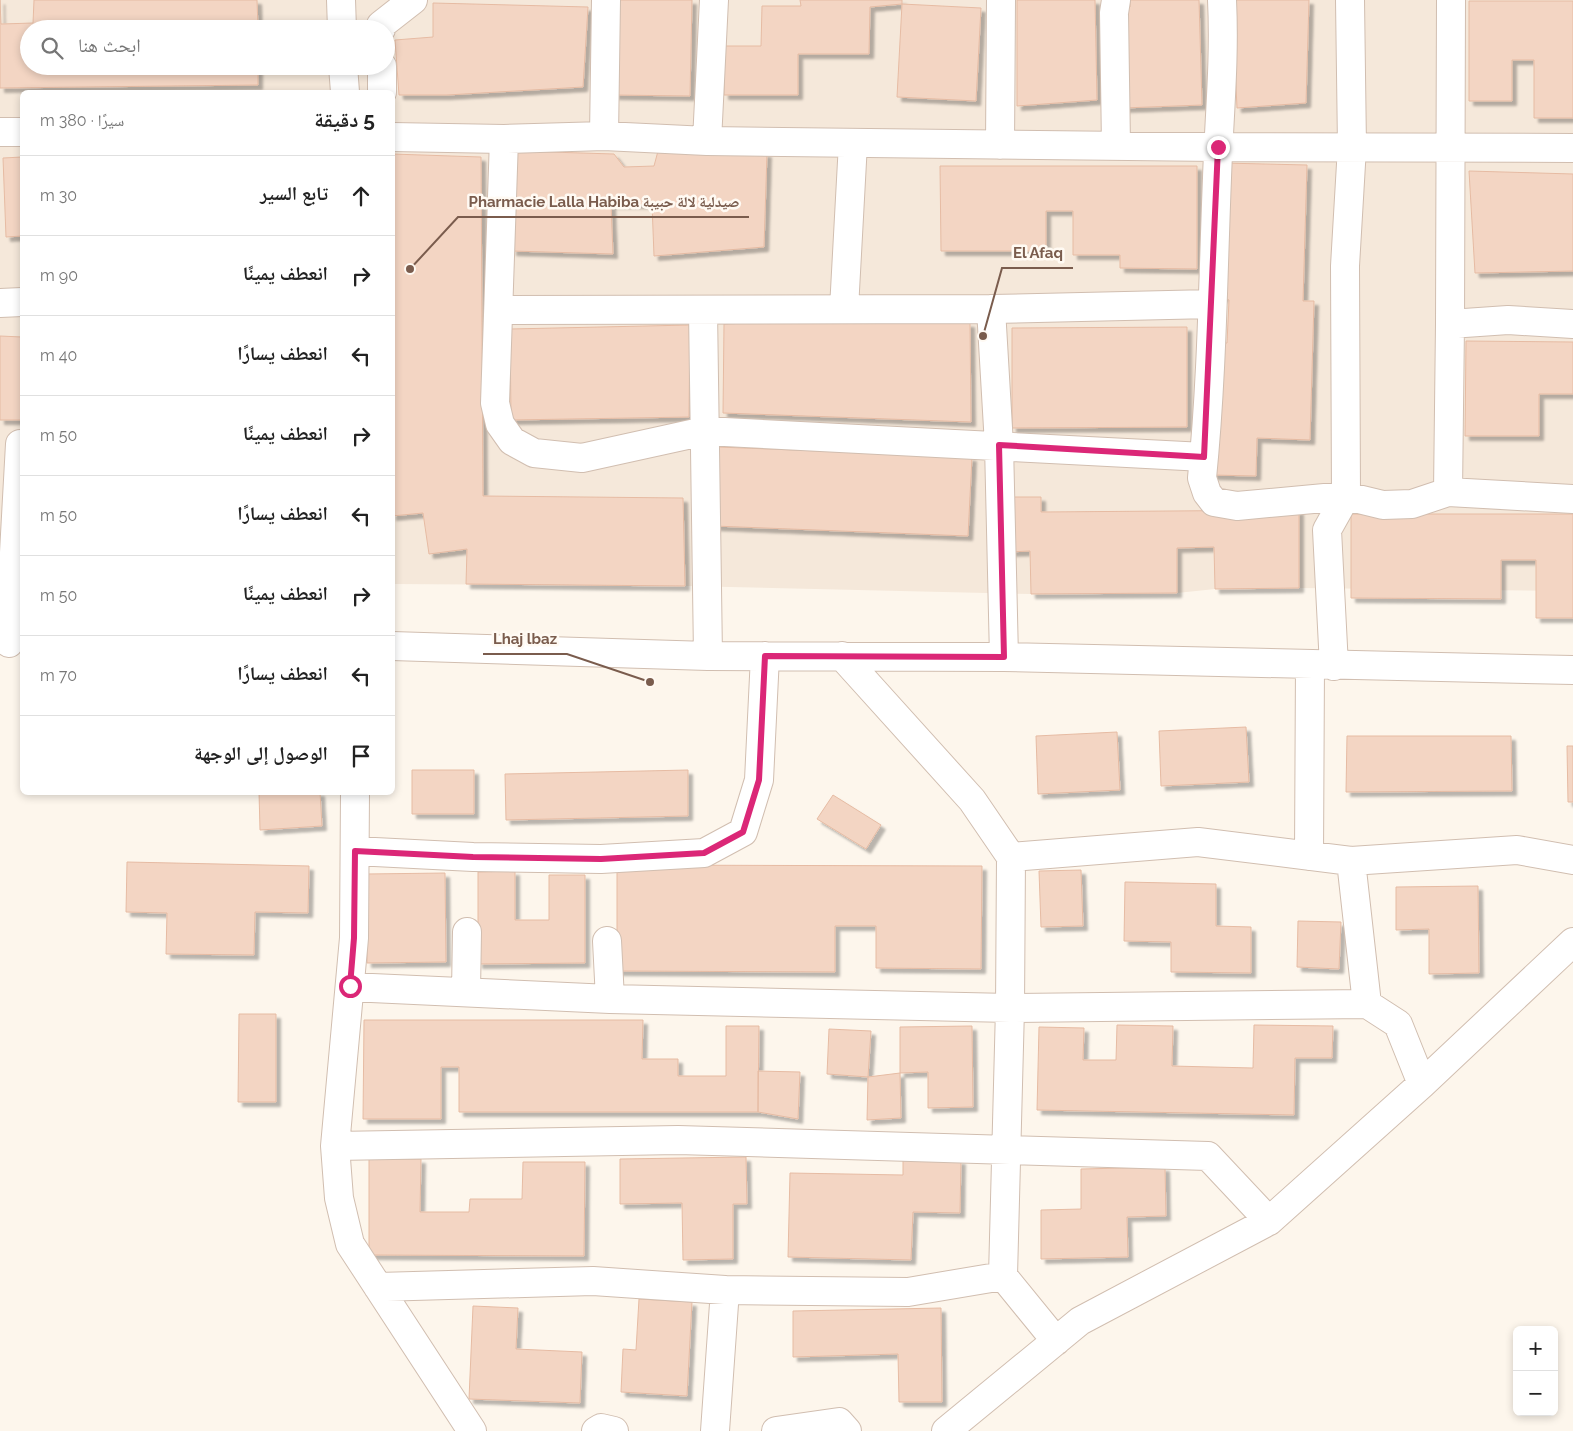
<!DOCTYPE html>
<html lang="ar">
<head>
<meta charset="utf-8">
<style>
	:root { --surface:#fff; --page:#f6f6f6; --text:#222; --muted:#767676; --line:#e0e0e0 }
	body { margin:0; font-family:Raleway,"Noto Naskh Arabic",sans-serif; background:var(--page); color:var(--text); direction:rtl }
	.controls { position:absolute; right:15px; bottom:15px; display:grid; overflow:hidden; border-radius:8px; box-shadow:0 2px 8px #0003 }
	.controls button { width:45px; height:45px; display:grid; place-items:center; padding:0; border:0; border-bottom:1px solid var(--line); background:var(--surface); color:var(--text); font:25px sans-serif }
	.stop { position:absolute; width:15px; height:15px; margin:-11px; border:4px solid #db2777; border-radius:50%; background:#fff }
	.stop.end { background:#db2777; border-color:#fff; box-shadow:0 1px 5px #0008 }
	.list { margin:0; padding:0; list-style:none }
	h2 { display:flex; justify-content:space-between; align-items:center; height:65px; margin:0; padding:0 20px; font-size:21px }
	h2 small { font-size:16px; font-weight:400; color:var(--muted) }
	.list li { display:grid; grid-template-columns:32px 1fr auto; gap:15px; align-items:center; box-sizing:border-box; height:80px; padding:0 20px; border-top:1px solid var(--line) }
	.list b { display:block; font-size:19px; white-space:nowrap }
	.list em { font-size:16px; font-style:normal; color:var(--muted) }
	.icon { flex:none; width:28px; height:28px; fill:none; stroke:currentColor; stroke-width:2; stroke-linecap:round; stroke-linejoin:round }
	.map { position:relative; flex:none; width:1573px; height:1431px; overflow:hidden; direction:ltr }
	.search { position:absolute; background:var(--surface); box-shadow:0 2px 8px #0003; left:20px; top:20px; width:375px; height:55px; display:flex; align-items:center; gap:12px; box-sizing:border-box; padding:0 18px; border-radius:28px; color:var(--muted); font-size:19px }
	.panel { position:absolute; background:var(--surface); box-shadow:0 2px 8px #0003; left:20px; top:90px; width:375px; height:705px; border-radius:8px; direction:rtl }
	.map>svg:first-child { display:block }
	.residential { fill:#f5e8da; fill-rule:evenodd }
	.building { fill:#f3d5c3; stroke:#e6bba3; filter:url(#shadow) }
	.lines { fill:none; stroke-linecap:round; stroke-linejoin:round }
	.minor-casing { stroke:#d1beb0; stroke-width:30 }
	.minor { stroke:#fff; stroke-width:28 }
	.route { stroke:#db2777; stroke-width:6 }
	.leader { fill:none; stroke:#7a5c4d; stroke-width:2 }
	.callout-dot { fill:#7a5c4d; stroke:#fffaf3; stroke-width:2 }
	.callout-label { font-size:15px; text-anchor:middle; font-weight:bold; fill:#7a5c4d; stroke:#fffaf3; stroke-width:5; stroke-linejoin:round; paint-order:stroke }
</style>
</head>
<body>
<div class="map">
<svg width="1573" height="1431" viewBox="0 0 1573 1431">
	<defs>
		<filter id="shadow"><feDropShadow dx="4.5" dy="4.5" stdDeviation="1" flood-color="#0004"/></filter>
	</defs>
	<rect width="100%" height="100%" fill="#fdf6ec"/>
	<path class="residential" d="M 0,0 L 1573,0 L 1573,591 L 1299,588 L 1215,589 L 1177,593 L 1031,594 L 685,586 L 393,584 L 392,92 L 22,92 L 22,580 L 0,579 ZM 29,29 L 386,29 L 386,66 L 29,66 Z"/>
	<path class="building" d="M 0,0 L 1,24 L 33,23 L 34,0 L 257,0 L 258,29 L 29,29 L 29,66 L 258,66 L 258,85 L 0,88 Z
		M 617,0 L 692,0 L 690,96 L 614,95 Z
		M 800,0 L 902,0 L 902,4 L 870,7 L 869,54 L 798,54 L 798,95 L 724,95 L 724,46 L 761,46 L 762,6 L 801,6 Z
		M 1017,0 L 1095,0 L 1097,100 L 1017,106 Z
		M 1130,0 L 1199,0 L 1202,105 L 1123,108 L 1120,7 L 1130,7 Z
		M 1232,0 L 1309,0 L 1306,103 L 1237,108 Z
		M 1469,1 L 1573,1 L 1573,118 L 1534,118 L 1534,60 L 1512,60 L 1512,101 L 1469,101 Z
		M 433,3 L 588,7 L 583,87 L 447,95 L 399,95 L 395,40 L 433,37 Z
		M 902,4 L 981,8 L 976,101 L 897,97 Z
		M 517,151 L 614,154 L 624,167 L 654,166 L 658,151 L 767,153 L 764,247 L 654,256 L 652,204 L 611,204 L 613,254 L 512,251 Z
		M 392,154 L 481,157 L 483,496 L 683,498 L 685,586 L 466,584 L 467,549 L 429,554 L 423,513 L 392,516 Z
		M 22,157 L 22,236 L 6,237 L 3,158 Z
		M 1223,163 L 1307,165 L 1303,301 L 1314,301 L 1310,440 L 1257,438 L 1256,476 L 1212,475 L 1217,343 L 1227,343 L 1229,300 L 1219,295 Z
		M 940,166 L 1197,166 L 1197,269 L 1120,268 L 1120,255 L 1073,255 L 1073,211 L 1046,211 L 1046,251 L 941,251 Z
		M 1469,171 L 1573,174 L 1573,271 L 1475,273 Z
		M 817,320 L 970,323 L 971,422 L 723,413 L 724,324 Z
		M 690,325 L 689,417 L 511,420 L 510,329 Z
		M 1187,327 L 1187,427 L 1012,428 L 1012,328 Z
		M 0,336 L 22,337 L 22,420 L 0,420 Z
		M 1466,341 L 1573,342 L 1573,394 L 1539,394 L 1539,436 L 1465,436 Z
		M 718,447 L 972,457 L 968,536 L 714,526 Z
		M 1008,497 L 1041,497 L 1041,512 L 1299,510 L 1299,588 L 1215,589 L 1214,547 L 1177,548 L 1177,593 L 1031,594 L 1030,551 L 1008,552 Z
		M 1351,514 L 1573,514 L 1573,618 L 1536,618 L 1536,560 L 1501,560 L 1501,599 L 1351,598 Z
		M 1246,727 L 1249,782 L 1161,786 L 1159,731 Z
		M 1117,732 L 1120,790 L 1038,794 L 1036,736 Z
		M 1347,736 L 1511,736 L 1512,791 L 1346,792 Z
		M 1567,746 L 1573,746 L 1573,802 L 1568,802 Z
		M 412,770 L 474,770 L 474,814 L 412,814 Z
		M 688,770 L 688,816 L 506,820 L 505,774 Z
		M 259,792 L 320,792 L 322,826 L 260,830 Z
		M 833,795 L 881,825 L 866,849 L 817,819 Z
		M 127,862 L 309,866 L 308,913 L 255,912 L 254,955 L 166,954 L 167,913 L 126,912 Z
		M 617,865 L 982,866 L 981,969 L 876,968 L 876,926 L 835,926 L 835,972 L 617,971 Z
		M 1081,870 L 1083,926 L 1041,927 L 1039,871 Z
		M 515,871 L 515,920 L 549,920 L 549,875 L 585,875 L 585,963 L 478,964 L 478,872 Z
		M 445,873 L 446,962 L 367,963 L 366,874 Z
		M 1125,882 L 1216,884 L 1216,926 L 1251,927 L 1251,973 L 1171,972 L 1171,942 L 1124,941 Z
		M 1478,886 L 1479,973 L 1429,974 L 1429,929 L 1396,930 L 1396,887 Z
		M 1298,921 L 1341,922 L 1339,969 L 1297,967 Z
		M 239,1014 L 276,1014 L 276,1102 L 238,1102 Z
		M 364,1020 L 643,1020 L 642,1059 L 678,1059 L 678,1076 L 726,1076 L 726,1026 L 759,1026 L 758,1112 L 459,1112 L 459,1067 L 441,1067 L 441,1119 L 363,1119 Z
		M 1117,1025 L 1173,1026 L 1172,1066 L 1253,1068 L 1254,1025 L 1333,1026 L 1332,1058 L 1295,1058 L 1294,1115 L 1037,1110 L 1039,1027 L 1084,1028 L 1083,1060 L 1116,1060 Z
		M 972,1026 L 973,1107 L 928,1108 L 928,1072 L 900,1073 L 900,1027 Z
		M 829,1029 L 871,1031 L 868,1077 L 827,1074 Z
		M 758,1071 L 800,1072 L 798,1119 L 758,1112 Z
		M 900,1073 L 901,1118 L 867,1120 L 868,1077 Z
		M 746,1157 L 747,1204 L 733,1204 L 733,1259 L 683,1260 L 682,1203 L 620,1204 L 620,1159 Z
		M 369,1159 L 421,1159 L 420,1212 L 469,1212 L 470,1199 L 522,1199 L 523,1162 L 585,1162 L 584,1256 L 369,1255 Z
		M 903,1159 L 961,1160 L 960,1213 L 913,1212 L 911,1260 L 788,1257 L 790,1173 L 903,1175 Z
		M 1165,1167 L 1166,1216 L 1127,1217 L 1128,1257 L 1041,1259 L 1041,1210 L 1081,1209 L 1081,1169 Z
		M 639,1299 L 692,1302 L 687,1396 L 621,1392 L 623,1349 L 636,1350 Z
		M 473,1306 L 518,1308 L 516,1349 L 582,1352 L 580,1403 L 469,1399 Z
		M 941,1308 L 942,1402 L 899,1402 L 898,1354 L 793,1357 L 793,1311 Z"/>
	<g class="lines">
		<defs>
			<path id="minor" d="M 341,0 L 342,29
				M 1222,0 C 1225,60 1219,118 1217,178 C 1213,278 1212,379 1202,478 L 1207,493 L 1214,502 L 1237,506 L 1346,496 L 1383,505 L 1412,504 L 1448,492 L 1450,324 L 1508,320 L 1573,324
				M 381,29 L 381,25 L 413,0
				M 343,66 L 345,92
				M 382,66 L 382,92
				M 0,132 L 22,132
				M 604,136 L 606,0
				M 392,137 L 504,139 L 604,136 L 707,141 L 1218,147 L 1573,148
				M 504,139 L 495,403 L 500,424 L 512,441 L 534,453 L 582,458 L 705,431 L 1204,457
				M 707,141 L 714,0
				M 1000,145 L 1001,0
				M 1116,145 L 1114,13 L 1116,0
				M 0,303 L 22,302
				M 844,309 L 853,143
				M 991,309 L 999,445 L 1004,657
				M 500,310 L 991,309 L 1212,304
				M 703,310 L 708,656
				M 1450,324 L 1451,0
				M 1448,492 L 1573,499
				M 9,643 L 20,444
				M 392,646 L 708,656 L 1004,657 L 1573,670
				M 842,656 L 972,800 L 1011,857 L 1010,1008 L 1003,1276 L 1056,1341
				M 1334,666 L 1327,530 L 1346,496 L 1345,266 L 1352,147 L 1350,0
				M 355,792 L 354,938 L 335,1146 L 339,1198 L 350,1244 L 472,1431
				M 355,851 L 473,857 L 601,859 L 704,853 L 743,832 L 759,780 L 765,656
				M 1309,856 L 1310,665
				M 1011,857 L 1198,842 L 1351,861 L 1367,1004
				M 1351,861 L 1517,850 L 1573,860
				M 607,941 L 610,999
				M 350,987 L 610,999 L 1010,1008 L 1367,1004 L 1398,1024 L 1422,1084
				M 466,991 L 467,932
				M 335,1146 L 678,1140 L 1208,1156 L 1269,1221
				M 378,1287 L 593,1281 L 725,1290 L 908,1292 L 1003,1276
				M 596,1431 L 601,1428 L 614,1431
				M 715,1431 L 725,1290
				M 776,1431 L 839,1422 L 847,1431
				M 946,1431 L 1080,1321 L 1269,1221 L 1422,1084 L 1573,942"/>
		</defs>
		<use href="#minor" class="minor-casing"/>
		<use href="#minor" class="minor"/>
	</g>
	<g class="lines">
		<path class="route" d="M 350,986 L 354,938 L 355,851 L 473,857 L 601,859 L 704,853 L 743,832 L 759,780 L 765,656 L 1004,657 L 999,445 L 1204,457 L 1218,147"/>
	</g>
	<path class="leader" d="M410 269L458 217H749M983 336L1002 268H1073M650 682L567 654H483"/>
	<g class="callout-dot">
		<circle cx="410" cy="269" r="5"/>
		<circle cx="983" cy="336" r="5"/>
		<circle cx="650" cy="682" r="5"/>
	</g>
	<g class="callout-label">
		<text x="604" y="207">Pharmacie Lalla Habiba صيدلية لالة حبيبة</text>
		<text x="1038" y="258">El Afaq</text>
		<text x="525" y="644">Lhaj lbaz</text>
	</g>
</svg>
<div class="controls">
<button>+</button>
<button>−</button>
</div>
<div class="stop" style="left:350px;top:986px"></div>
<div class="stop end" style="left:1218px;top:147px"></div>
<div class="search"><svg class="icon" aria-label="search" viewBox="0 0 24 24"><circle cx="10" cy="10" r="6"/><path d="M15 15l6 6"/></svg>ابحث هنا</div>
<section class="panel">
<h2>5 دقيقة<small>سيرًا · 380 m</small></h2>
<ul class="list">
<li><svg class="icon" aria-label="ahead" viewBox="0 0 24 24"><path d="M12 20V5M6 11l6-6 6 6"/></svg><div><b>تابع السير</b></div><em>30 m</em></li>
<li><svg class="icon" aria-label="right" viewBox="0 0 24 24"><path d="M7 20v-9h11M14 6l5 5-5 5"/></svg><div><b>انعطف يمينًا</b></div><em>90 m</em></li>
<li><svg class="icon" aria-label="left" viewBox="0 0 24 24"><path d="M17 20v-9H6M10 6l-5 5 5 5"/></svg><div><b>انعطف يسارًا</b></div><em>40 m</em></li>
<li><svg class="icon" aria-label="right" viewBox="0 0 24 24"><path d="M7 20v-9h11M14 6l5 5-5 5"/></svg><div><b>انعطف يمينًا</b></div><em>50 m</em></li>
<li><svg class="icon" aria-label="left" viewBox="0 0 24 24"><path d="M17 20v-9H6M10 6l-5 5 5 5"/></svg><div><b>انعطف يسارًا</b></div><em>50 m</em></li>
<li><svg class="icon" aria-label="right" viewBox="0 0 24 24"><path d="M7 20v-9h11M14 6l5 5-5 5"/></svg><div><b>انعطف يمينًا</b></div><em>50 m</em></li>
<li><svg class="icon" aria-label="left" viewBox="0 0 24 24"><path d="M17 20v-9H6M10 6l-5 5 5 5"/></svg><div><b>انعطف يسارًا</b></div><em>70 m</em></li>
<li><svg class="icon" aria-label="arrive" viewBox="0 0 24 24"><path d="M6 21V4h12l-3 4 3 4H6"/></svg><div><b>الوصول إلى الوجهة</b></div></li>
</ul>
</section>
</div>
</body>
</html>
